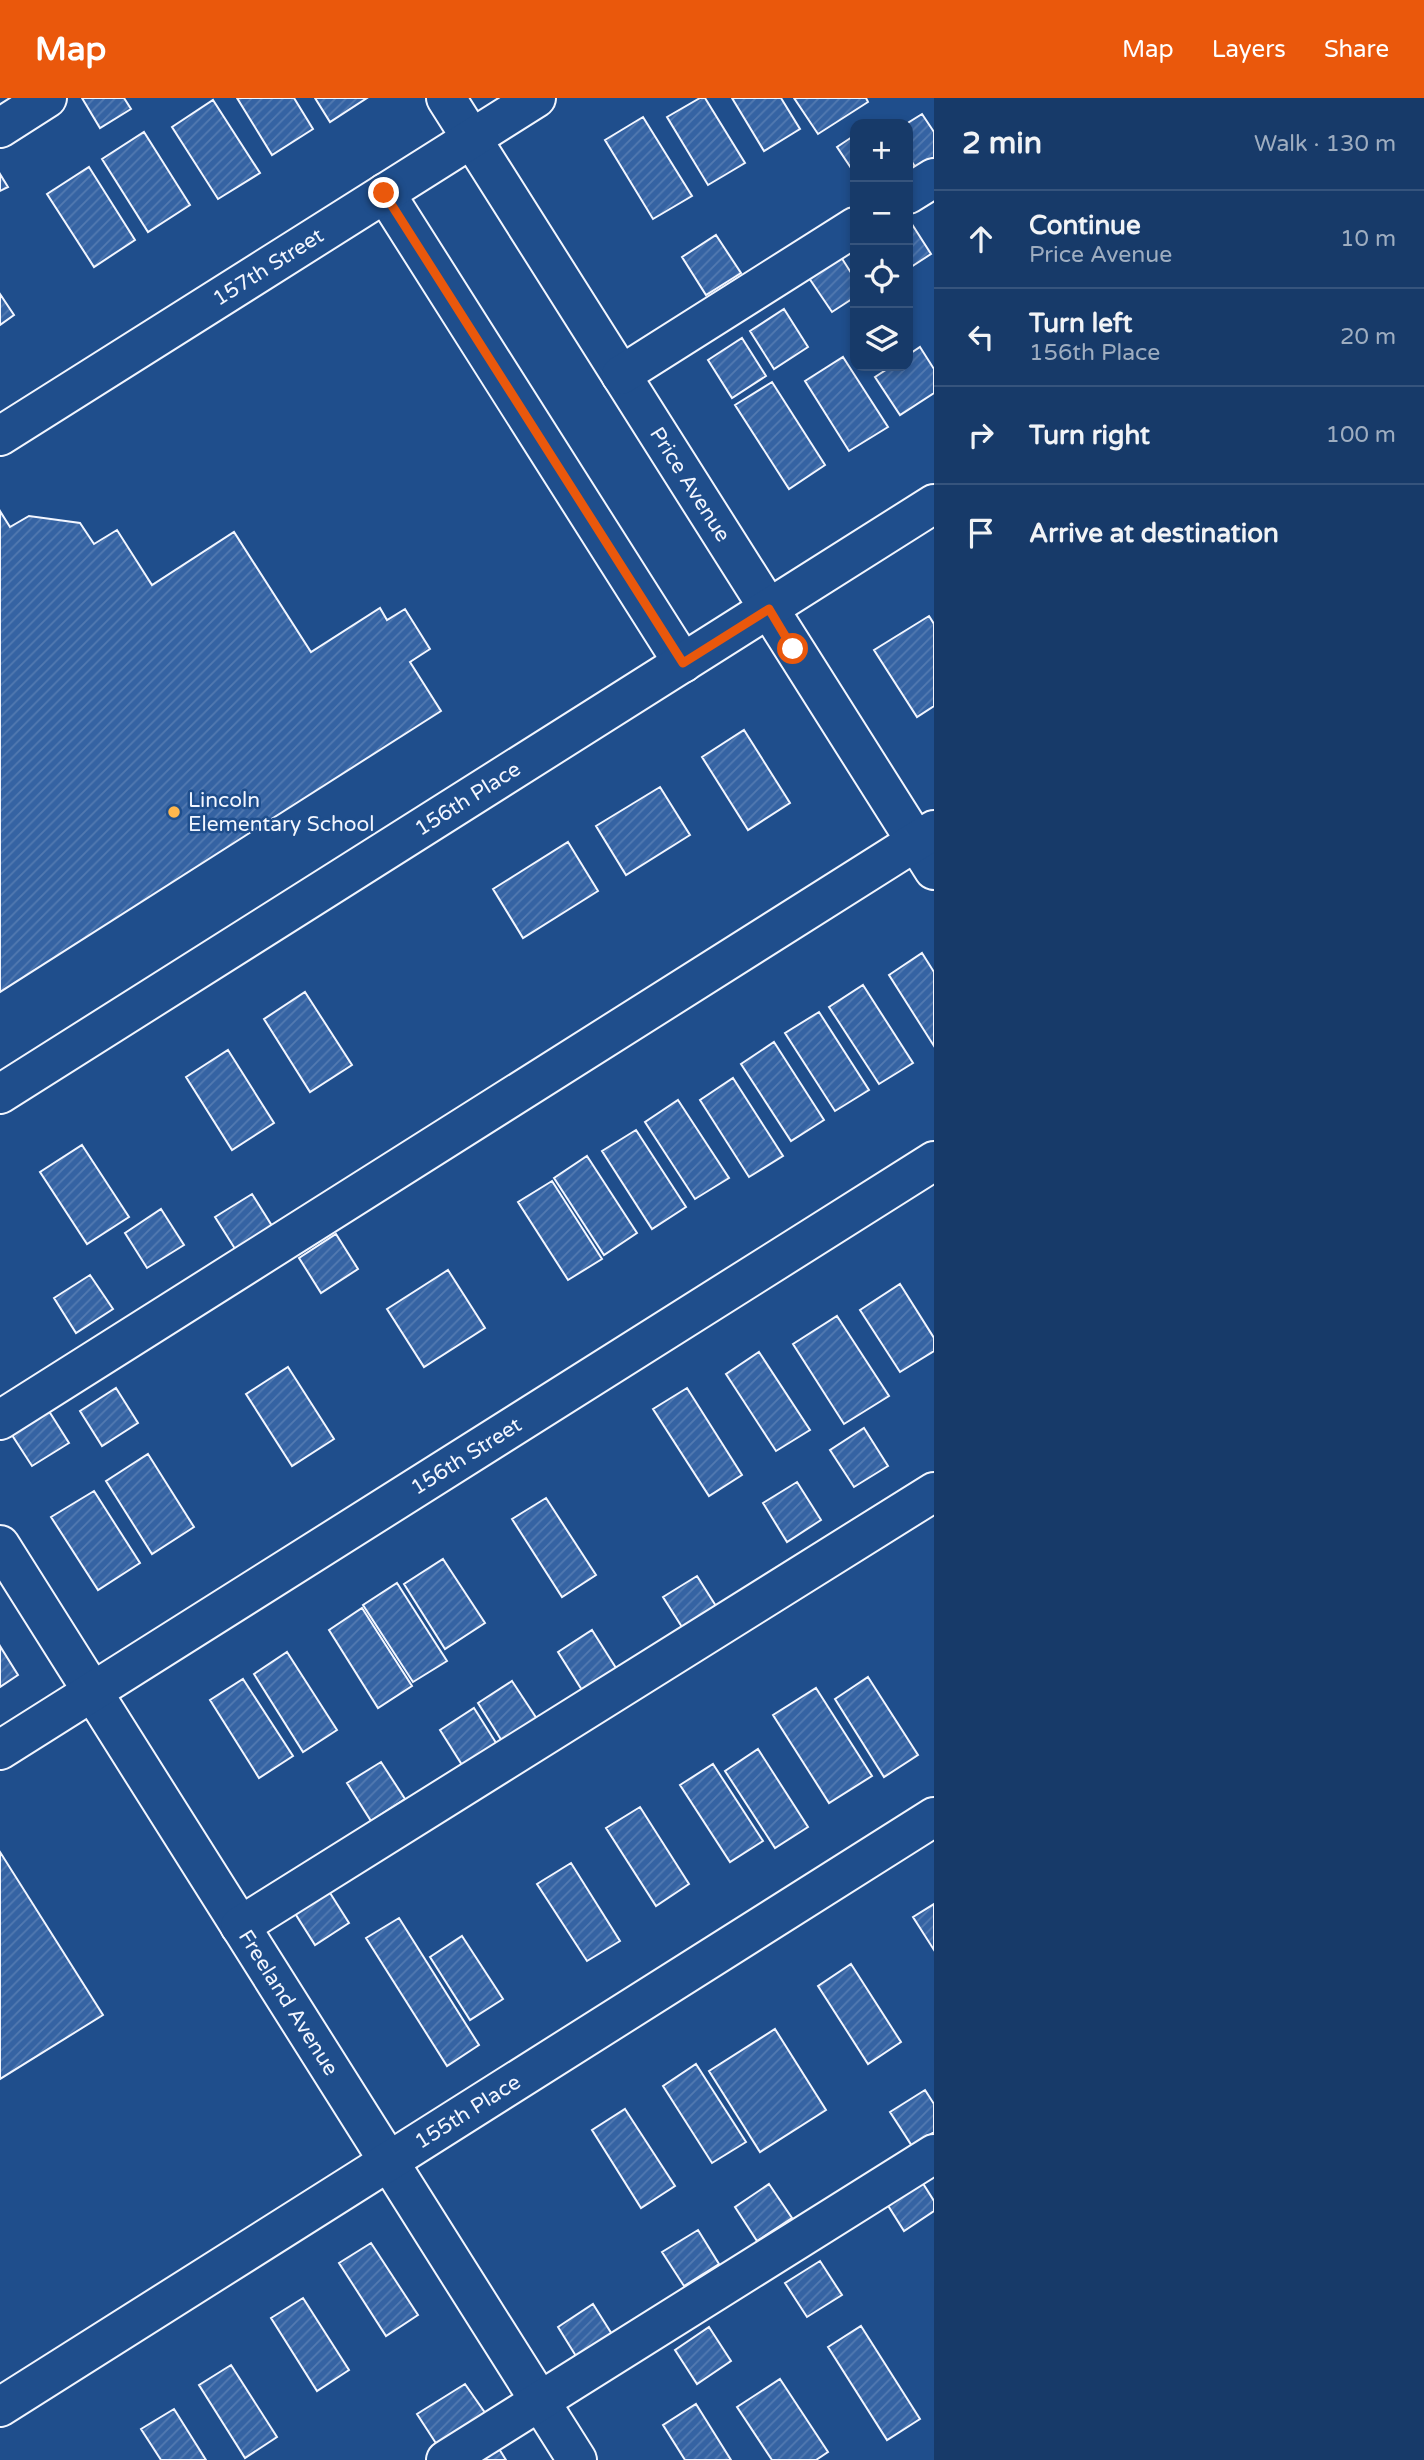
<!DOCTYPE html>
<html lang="en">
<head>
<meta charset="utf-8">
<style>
	:root { --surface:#173a69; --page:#244571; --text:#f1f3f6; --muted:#9eadc0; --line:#36547d; --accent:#ea580c }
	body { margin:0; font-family:"Varela Round",sans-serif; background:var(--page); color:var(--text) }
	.controls { position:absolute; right:21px; top:21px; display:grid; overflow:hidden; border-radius:14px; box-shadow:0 4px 10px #0003 }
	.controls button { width:63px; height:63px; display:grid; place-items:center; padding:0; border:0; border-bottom:2px solid var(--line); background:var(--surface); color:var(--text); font:35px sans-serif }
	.stop { position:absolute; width:21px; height:21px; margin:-16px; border:5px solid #ea580c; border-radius:50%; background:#fff }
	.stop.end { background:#ea580c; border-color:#fff; box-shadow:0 2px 7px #0008 }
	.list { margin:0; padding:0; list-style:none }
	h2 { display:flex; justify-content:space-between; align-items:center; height:91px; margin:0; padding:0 28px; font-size:30px }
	h2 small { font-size:23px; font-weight:400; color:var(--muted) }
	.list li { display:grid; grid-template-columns:46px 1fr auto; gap:21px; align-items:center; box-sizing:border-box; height:98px; padding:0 28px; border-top:2px solid var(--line) }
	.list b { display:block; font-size:26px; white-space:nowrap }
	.list p { margin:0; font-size:23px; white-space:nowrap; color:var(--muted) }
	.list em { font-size:23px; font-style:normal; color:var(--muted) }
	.icon { flex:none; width:38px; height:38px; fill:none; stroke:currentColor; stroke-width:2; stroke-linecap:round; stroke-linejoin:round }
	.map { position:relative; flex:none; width:934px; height:2362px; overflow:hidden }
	header { display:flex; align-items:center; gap:42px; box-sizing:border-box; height:98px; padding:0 35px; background:var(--accent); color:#fff }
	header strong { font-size:33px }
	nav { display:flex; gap:38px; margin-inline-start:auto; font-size:24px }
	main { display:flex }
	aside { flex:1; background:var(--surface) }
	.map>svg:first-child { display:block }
	.building { fill:url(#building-hatch); stroke:#f2f6ff; stroke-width:2 }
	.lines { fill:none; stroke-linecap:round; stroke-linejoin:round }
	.minor-casing { stroke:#f2f6ff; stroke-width:42 }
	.minor { stroke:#1f4e8c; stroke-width:38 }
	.route { stroke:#ea580c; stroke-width:9 }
	.poi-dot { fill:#ffb74d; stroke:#1f4e8c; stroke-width:2.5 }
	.labels { text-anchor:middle; stroke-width:5; stroke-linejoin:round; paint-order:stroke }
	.street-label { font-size:21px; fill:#f2f6ff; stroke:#1f4e8c }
	.poi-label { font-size:21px; fill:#f2f6ff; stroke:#1f4e8c; text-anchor:start }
</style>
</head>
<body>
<header>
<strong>Map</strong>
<nav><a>Map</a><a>Layers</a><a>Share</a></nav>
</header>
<main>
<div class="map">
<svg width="934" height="2362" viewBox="0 0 934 2362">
	<defs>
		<pattern id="building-hatch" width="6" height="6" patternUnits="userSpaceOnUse" patternTransform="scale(1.75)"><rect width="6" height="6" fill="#3563a3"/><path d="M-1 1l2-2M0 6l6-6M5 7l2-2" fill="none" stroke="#537ab1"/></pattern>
	</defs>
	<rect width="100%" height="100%" fill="#1f4e8c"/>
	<path class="building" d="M 82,0 L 124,0 L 131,11 L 100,30 Z
		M 237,0 L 294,0 L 313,31 L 272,57 Z
		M 315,0 L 367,0 L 330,24 Z
		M 700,0 L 705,0 L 745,65 L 708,87 L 667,19 Z
		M 732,0 L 781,0 L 800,31 L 764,53 Z
		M 794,0 L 866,0 L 868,4 L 818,36 Z
		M 213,2 L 260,75 L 218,101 L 172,29 Z
		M 922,16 L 934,34 L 934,59 L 916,70 L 908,58 L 906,26 Z
		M 643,19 L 692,98 L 653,121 L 605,42 Z
		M 144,34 L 190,107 L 148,134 L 102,61 Z
		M 855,37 L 855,76 L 837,49 Z
		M 89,69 L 135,142 L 94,169 L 47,96 Z
		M 0,76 L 8,89 L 0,93 Z
		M 908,120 L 931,156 L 908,171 Z
		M 716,137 L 741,175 L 706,197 L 682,159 Z
		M 841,159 L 855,181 L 855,199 L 832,214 L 809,180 Z
		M 0,196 L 14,217 L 0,227 Z
		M 784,211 L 808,249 L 774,271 L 750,233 Z
		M 742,240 L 766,278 L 732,300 L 708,262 Z
		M 920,249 L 934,271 L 934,295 L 900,317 L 875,279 L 892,268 L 908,268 L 908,257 Z
		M 843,259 L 888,329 L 849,353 L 805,283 Z
		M 772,284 L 825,367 L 789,391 L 735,307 Z
		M 0,413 L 10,429 L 29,418 L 80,425 L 94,446 L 117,432 L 152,487 L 234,434 L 311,554 L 380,510 L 387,522 L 405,511 L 430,551 L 410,564 L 441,613 L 0,894 Z
		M 929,518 L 934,526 L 934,608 L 917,619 L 874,552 Z
		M 744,632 L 790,705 L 748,732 L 702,659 Z
		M 660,689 L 690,737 L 626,777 L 596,728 Z
		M 568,744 L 598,793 L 523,840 L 493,791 Z
		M 922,855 L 934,874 L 934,948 L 889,877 Z
		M 863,887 L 913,965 L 879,986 L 829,909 Z
		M 305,894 L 352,967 L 310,994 L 264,921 Z
		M 819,914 L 869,992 L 835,1013 L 785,935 Z
		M 774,944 L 824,1022 L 791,1043 L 741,966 Z
		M 228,952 L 274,1025 L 232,1052 L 186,979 Z
		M 733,980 L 783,1058 L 749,1079 L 700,1002 Z
		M 678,1002 L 729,1080 L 695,1101 L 645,1024 Z
		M 636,1032 L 686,1109 L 652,1131 L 602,1053 Z
		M 82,1047 L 129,1119 L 87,1146 L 40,1074 Z
		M 587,1058 L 637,1135 L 604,1157 L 554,1080 Z
		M 552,1083 L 602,1161 L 568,1182 L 518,1104 Z
		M 252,1096 L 274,1131 L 237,1154 L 215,1119 Z
		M 161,1111 L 184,1147 L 147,1170 L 125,1135 Z
		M 336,1136 L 358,1171 L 321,1195 L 299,1160 Z
		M 448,1172 L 485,1230 L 424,1269 L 387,1211 Z
		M 90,1177 L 113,1211 L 76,1235 L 54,1200 Z
		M 900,1186 L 934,1240 L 934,1253 L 900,1274 L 860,1212 Z
		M 837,1218 L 889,1298 L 844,1326 L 793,1246 Z
		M 759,1254 L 810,1332 L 776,1353 L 726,1276 Z
		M 288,1269 L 334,1341 L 292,1368 L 246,1296 Z
		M 116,1290 L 138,1325 L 102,1348 L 80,1313 Z
		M 687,1290 L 742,1377 L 709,1398 L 653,1311 Z
		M 47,1310 L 69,1345 L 32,1368 L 10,1334 Z
		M 864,1330 L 888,1368 L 854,1389 L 830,1352 Z
		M 148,1356 L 194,1429 L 152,1456 L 106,1383 Z
		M 797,1384 L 821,1422 L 787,1444 L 763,1405 Z
		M 94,1393 L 140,1465 L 98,1492 L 51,1419 Z
		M 546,1400 L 596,1477 L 562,1499 L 512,1421 Z
		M 443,1461 L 485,1525 L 445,1551 L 404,1486 Z
		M 697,1478 L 721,1516 L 687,1537 L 663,1499 Z
		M 397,1485 L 447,1563 L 413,1584 L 363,1507 Z
		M 362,1510 L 412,1588 L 378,1610 L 329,1532 Z
		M 592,1532 L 616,1570 L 582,1592 L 558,1554 Z
		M 0,1548 L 18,1577 L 0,1589 Z
		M 287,1554 L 337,1632 L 303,1654 L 254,1576 Z
		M 868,1579 L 918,1657 L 884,1679 L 835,1601 Z
		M 243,1581 L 293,1658 L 259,1680 L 210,1602 Z
		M 512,1583 L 537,1621 L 502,1643 L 478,1605 Z
		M 816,1590 L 872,1678 L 829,1705 L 773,1617 Z
		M 474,1610 L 498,1648 L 464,1670 L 440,1632 Z
		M 758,1651 L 808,1729 L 775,1750 L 725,1673 Z
		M 381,1664 L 405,1701 L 371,1723 L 347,1685 Z
		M 713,1666 L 763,1743 L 730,1764 L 680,1687 Z
		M 640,1709 L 689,1786 L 656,1808 L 606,1730 Z
		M 0,1754 L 103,1917 L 0,1981 Z
		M 571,1765 L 620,1843 L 587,1863 L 537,1786 Z
		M 325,1787 L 349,1825 L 315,1847 L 291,1809 Z
		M 934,1806 L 934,1852 L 913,1819 Z
		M 399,1820 L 479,1947 L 447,1968 L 366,1840 Z
		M 462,1838 L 503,1901 L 470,1922 L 430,1859 Z
		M 851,1866 L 901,1944 L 868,1966 L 818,1888 Z
		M 775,1931 L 826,2012 L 760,2054 L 709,1973 Z
		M 696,1966 L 746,2044 L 712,2065 L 663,1988 Z
		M 925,1992 L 934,2006 L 934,2034 L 912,2048 L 890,2014 Z
		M 625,2011 L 675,2088 L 641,2110 L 592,2032 Z
		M 917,2076 L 934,2103 L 934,2113 L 904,2133 L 882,2098 Z
		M 769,2086 L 792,2120 L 757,2143 L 735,2109 Z
		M 698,2132 L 719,2166 L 684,2188 L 662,2154 Z
		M 371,2145 L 418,2217 L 386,2238 L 339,2165 Z
		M 820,2163 L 842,2197 L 807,2219 L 785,2185 Z
		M 303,2200 L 349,2272 L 317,2293 L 271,2220 Z
		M 593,2206 L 615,2241 L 579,2263 L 558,2229 Z
		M 861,2228 L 920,2321 L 887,2342 L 828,2249 Z
		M 709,2229 L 731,2263 L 697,2286 L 675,2252 Z
		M 231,2267 L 277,2339 L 245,2360 L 199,2287 Z
		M 780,2281 L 828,2354 L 816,2362 L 772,2362 L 737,2309 Z
		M 465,2286 L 488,2319 L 439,2350 L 417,2316 Z
		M 696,2306 L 731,2362 L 685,2362 L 663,2327 Z
		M 174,2311 L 206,2362 L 161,2362 L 141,2331 Z
		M 496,2346 L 506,2362 L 470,2362 Z"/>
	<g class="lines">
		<defs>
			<g id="minor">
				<path id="s1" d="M 446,0 L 934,772"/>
				<path d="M 0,30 L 47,0"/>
				<path d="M 385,95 L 683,565"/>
				<path d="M 908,96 L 934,80"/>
				<path d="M 621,277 L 855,129"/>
				<path id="s2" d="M 0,338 L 536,0"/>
				<path id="s3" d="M 0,996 L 934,406"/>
				<path d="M 0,1322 L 934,732"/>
				<path id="s4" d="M 0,1447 L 577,2362"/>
				<path id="s5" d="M 0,1652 L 934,1063"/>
				<path d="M 240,1828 L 934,1394"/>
				<path id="s6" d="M 0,2309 L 934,1719"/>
				<path d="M 446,2362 L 934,2056"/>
			</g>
		</defs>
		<use href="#minor" class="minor-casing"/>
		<use href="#minor" class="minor"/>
	</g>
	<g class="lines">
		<path class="route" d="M 384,95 L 683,565 L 769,511 L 793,551"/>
	</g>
	<circle class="poi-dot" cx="174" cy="714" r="7"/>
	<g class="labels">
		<g class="street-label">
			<text dy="7" stroke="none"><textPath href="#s2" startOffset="317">157th Street</textPath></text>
			<text dy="7" stroke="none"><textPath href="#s1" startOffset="457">Price Avenue</textPath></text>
			<text dy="7" stroke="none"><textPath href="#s3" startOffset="553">156th Place</textPath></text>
			<text dy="7" stroke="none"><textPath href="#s5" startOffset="551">156th Street</textPath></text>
			<text dy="7" stroke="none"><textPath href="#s4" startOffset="541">Freeland Avenue</textPath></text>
			<text dy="7" stroke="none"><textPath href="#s6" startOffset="553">155th Place</textPath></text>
		</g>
		<g class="poi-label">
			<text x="188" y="709">Lincoln<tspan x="188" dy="24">Elementary School</tspan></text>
		</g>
	</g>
</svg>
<div class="controls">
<button>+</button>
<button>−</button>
<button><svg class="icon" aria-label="locate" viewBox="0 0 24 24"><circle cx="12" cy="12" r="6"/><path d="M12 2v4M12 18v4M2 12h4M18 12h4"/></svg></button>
<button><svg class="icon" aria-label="layers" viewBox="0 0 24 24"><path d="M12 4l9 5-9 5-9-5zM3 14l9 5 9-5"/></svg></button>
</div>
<div class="stop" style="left:793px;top:551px"></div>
<div class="stop end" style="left:384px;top:95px"></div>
</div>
<aside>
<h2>2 min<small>Walk · 130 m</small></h2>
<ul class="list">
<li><svg class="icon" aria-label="ahead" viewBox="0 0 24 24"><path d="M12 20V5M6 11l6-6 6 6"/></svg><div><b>Continue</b><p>Price Avenue</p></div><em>10 m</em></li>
<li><svg class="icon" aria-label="left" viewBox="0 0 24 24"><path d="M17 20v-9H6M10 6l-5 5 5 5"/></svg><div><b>Turn left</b><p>156th Place</p></div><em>20 m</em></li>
<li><svg class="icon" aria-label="right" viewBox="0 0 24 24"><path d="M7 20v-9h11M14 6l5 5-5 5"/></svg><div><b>Turn right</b></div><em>100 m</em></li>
<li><svg class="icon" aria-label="arrive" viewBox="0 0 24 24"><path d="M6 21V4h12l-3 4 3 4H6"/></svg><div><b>Arrive at destination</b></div></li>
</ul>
</aside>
</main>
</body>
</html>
